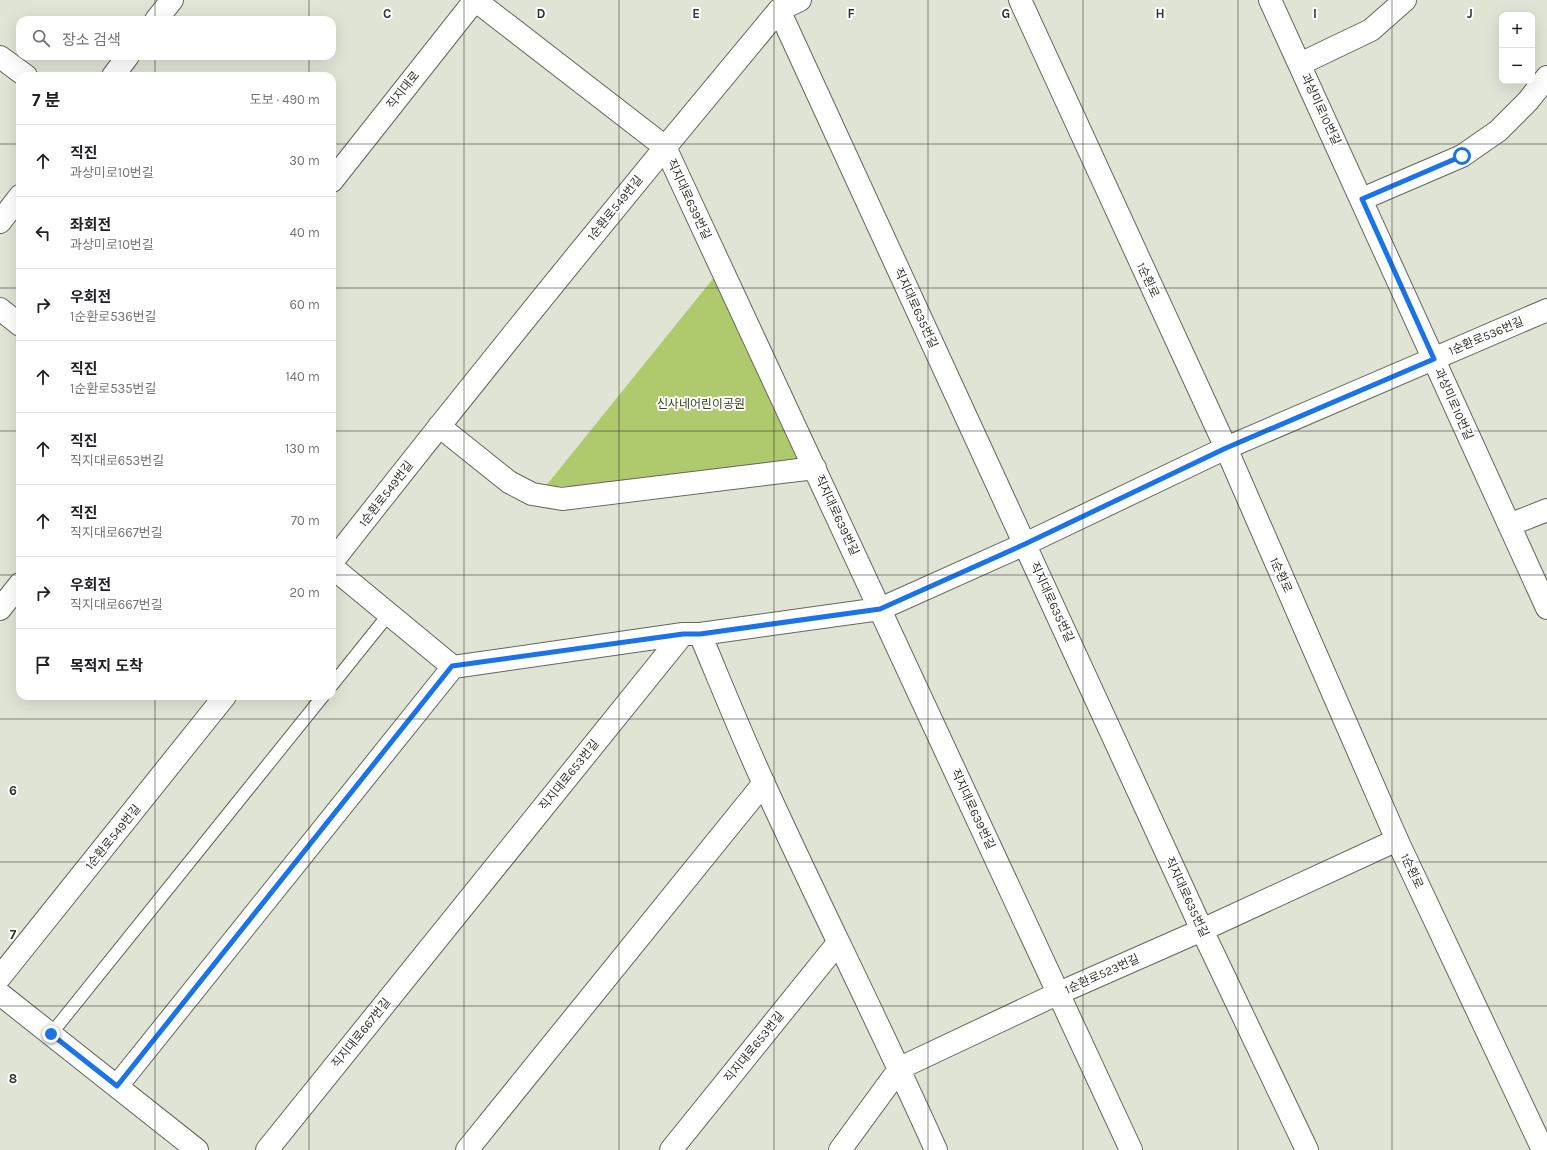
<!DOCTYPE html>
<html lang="ko">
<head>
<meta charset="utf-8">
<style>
	:root { --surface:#fff; --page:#f2f2f2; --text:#202124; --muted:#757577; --line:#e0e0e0 }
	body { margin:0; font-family:Karla,"Noto Sans KR",sans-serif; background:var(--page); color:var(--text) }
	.controls { position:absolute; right:12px; top:12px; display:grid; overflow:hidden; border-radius:8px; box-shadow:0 4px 16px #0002 }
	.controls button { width:36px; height:36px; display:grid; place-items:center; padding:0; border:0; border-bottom:1px solid var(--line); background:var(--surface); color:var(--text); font:20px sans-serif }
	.stop { position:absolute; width:12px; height:12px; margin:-9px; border:3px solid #1a73e8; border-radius:50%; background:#fff }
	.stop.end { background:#1a73e8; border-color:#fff; box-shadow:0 1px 4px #0008 }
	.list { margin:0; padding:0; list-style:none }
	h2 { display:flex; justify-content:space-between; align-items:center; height:52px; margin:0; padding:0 16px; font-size:17px }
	h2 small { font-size:13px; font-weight:400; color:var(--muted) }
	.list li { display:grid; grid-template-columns:26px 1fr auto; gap:12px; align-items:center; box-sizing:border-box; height:72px; padding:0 16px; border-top:1px solid var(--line) }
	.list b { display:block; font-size:15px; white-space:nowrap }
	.list p { margin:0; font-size:13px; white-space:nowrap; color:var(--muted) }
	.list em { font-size:13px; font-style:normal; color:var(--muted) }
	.icon { flex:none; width:22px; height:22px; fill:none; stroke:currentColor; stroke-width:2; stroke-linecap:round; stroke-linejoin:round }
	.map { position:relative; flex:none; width:1547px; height:1150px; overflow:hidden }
	.search { position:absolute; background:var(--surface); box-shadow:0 4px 16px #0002; left:16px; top:16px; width:320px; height:44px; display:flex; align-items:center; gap:10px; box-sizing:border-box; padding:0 14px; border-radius:12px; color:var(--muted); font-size:15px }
	.panel { position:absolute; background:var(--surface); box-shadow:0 4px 16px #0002; left:16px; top:72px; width:320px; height:628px; border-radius:12px }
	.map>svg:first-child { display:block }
	.green { fill:#afc96d }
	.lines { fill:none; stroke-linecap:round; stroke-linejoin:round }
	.lane-casing { stroke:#63675b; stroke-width:14 }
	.street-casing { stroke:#63675b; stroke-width:24 }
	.secondary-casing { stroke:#63675b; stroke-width:24 }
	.lane { stroke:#fff; stroke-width:12 }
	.street { stroke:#fff; stroke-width:22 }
	.secondary { stroke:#fff; stroke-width:22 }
	.route { stroke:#1a73e8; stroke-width:5 }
	.grid { fill:none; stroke:#32342e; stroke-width:1; stroke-opacity:0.55 }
	.labels { text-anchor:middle; stroke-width:4; stroke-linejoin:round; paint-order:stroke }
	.street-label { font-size:12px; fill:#32342e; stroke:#fff }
	.park-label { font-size:12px; fill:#38431a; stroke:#fff }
	.grid-label { font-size:13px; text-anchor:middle; font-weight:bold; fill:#32342e; stroke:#fff; stroke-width:4; stroke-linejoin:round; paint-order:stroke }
</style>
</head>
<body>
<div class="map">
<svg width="1547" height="1150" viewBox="0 0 1547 1150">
	<rect width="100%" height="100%" fill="#dfe4d5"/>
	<path class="green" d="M 716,275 L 801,455 L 795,463 L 599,485 L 545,487 Z"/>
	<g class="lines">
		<defs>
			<path id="lane" d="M 332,685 L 389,614
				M 51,1034 L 323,696"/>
			<path id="street" d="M 475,0 L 665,147 L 1131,1150
				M 1270,0 L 1547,608
				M 779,10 L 1202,930 L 1307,1150
				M 156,20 L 172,0
				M 0,57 L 26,76
				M 1300,64 L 1371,30 L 1405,0
				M 113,76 L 128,56
				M 1362,199 L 1462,156 L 1498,131 L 1528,101 L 1547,77
				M 0,222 L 20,196
				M 0,309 L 20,325
				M 439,426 L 509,482 L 532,494 L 562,499 L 815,468
				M 1509,525 L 1547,510
				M 332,562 C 478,376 627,192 779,10 L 800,0
				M 332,567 L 453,667 L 683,634 L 700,634 L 880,609 L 1025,544 L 1226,448 L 1547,310
				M 700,634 C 721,684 741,734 764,784 C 820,907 881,1027 936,1150
				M 0,977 L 225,696
				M 0,994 L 197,1150
				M 117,1086 L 453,667
				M 267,1150 L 683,634
				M 467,1150 L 764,783
				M 671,1150 L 838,943
				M 840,1150 L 900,1068 L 1059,993 L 1202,930 L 1397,840"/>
			<path id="secondary" d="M 1020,0 L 1226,448 L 1397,840 L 1543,1150
				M 332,181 L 475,0
				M 0,609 L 20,584"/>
		</defs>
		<use href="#lane" class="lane-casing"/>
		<use href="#street" class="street-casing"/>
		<use href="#secondary" class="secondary-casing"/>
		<use href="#lane" class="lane"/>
		<use href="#street" class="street"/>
		<use href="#secondary" class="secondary"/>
	</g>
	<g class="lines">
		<path class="route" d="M 51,1034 L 117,1086 L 452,666 L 683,634 L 700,634 L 880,609 L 1025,544 L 1226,448 L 1434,359 L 1362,199 L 1462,156"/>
	</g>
	<path class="grid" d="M 155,0 L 155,20M 309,0 L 309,20M 464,0 L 464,1150M 619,0 L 619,1150M 774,0 L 774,1150M 928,0 L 928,1150M 1083,0 L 1083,1150M 1238,0 L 1238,1150M 1392,0 L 1392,1150M 155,56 L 155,76M 309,56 L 309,76M 0,144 L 20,144M 332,144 L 1547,144M 0,288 L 20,288M 332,288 L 1547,288M 0,431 L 20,431M 332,431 L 1547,431M 0,575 L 20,575M 332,575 L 1547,575M 155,696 L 155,1150M 309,696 L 309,1150M 0,719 L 1547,719M 0,862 L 1547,862M 0,1006 L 1547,1006"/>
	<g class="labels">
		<g class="street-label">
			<text transform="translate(403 90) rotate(-51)" y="4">직지대로</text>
			<text transform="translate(1321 109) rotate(65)" y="4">과상미로10번길</text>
			<text transform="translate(689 199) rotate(65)" y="4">직지대로639번길</text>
			<text transform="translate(615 208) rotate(-51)" y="4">1순환로549번길</text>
			<text transform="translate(1148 280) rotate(65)" y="4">1순환로</text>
			<text transform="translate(916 308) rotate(65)" y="4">직지대로635번길</text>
			<text transform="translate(1486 336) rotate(-23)" y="4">1순환로536번길</text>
			<text transform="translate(1454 404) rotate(66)" y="4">과상미로10번길</text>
			<text transform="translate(386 494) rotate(-52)" y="4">1순환로549번길</text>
			<text transform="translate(837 515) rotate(65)" y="4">직지대로639번길</text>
			<text transform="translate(1281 575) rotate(66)" y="4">1순환로</text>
			<text transform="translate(1052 602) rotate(65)" y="4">직지대로635번길</text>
			<text transform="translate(569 775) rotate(-51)" y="4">직지대로653번길</text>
			<text transform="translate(973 809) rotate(65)" y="4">직지대로639번길</text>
			<text transform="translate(113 837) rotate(-51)" y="4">1순환로549번길</text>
			<text transform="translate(1412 871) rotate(65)" y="4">1순환로</text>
			<text transform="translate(1187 897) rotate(65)" y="4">직지대로635번길</text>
			<text transform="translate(1102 974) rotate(-24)" y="4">1순환로523번길</text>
			<text transform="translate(361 1033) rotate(-51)" y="4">직지대로667번길</text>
			<text transform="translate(754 1047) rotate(-51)" y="4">직지대로653번길</text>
		</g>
		<g class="park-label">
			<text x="701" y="408">신사네어린이공원</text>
		</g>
	</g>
	<g class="grid-label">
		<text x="387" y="18">C</text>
		<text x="541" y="18">D</text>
		<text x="696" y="18">E</text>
		<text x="851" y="18">F</text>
		<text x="1006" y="18">G</text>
		<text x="1160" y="18">H</text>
		<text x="1315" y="18">I</text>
		<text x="1470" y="18">J</text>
		<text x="13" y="795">6</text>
		<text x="13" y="939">7</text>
		<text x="13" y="1083">8</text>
	</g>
</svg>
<div class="controls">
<button>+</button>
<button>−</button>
</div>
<div class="stop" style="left:1462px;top:156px"></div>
<div class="stop end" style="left:51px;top:1034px"></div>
<div class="search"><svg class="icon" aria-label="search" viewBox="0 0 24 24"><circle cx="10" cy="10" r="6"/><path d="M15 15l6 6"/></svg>장소 검색</div>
<section class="panel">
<h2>7 분<small>도보 · 490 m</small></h2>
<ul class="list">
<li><svg class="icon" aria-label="ahead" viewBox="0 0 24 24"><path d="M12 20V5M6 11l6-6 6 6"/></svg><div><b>직진</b><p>과상미로10번길</p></div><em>30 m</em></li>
<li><svg class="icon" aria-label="left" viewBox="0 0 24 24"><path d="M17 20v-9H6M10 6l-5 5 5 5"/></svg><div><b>좌회전</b><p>과상미로10번길</p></div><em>40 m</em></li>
<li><svg class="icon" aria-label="right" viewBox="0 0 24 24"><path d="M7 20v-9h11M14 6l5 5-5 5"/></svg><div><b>우회전</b><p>1순환로536번길</p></div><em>60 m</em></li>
<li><svg class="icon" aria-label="ahead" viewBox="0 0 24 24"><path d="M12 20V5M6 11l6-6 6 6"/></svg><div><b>직진</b><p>1순환로535번길</p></div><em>140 m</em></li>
<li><svg class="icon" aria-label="ahead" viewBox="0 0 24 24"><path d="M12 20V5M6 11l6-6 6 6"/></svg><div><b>직진</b><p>직지대로653번길</p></div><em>130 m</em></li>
<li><svg class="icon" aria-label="ahead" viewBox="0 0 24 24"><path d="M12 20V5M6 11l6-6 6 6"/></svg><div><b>직진</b><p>직지대로667번길</p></div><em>70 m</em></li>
<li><svg class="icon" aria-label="right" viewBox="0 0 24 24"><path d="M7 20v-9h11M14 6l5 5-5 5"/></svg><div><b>우회전</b><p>직지대로667번길</p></div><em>20 m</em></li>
<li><svg class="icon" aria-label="arrive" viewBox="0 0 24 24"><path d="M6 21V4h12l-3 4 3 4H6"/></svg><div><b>목적지 도착</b></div></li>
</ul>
</section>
</div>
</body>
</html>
